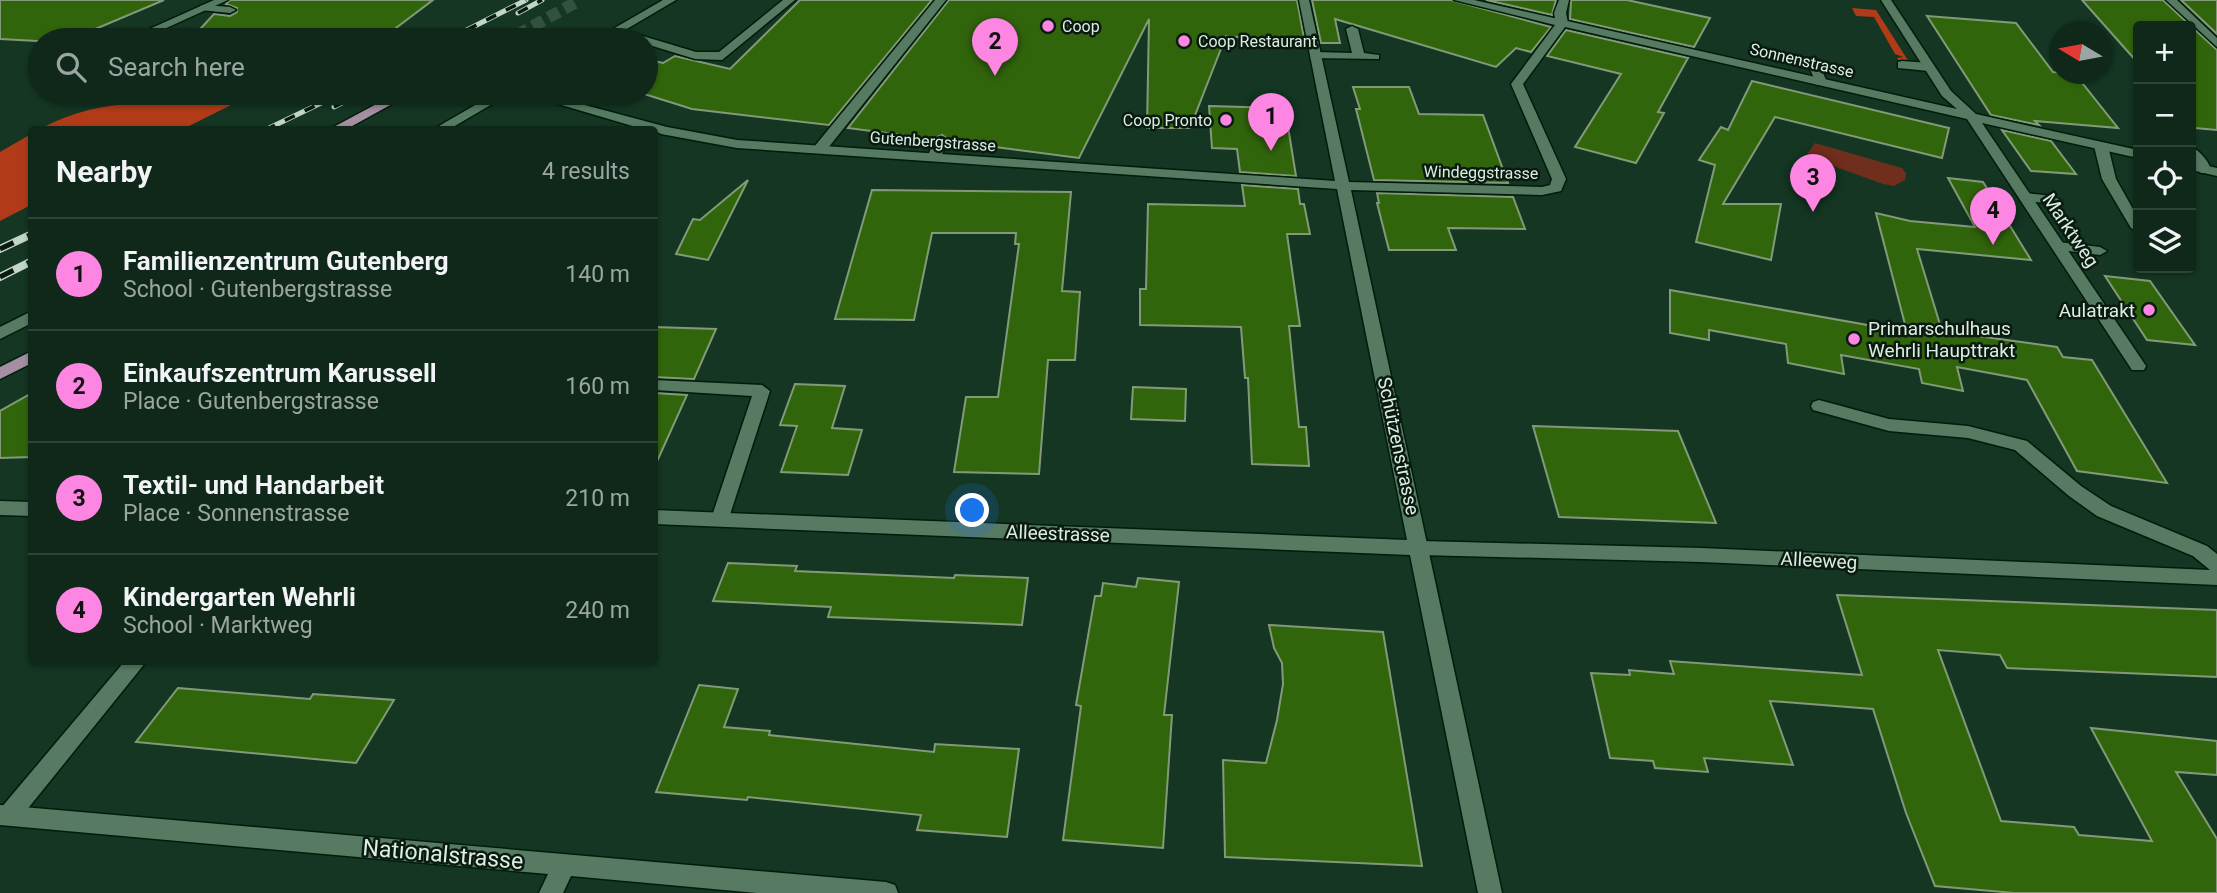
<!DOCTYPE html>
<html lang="en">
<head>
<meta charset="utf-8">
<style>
	:root { --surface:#0f281a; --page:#183023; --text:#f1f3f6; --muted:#9ba6a2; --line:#2f4439; --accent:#fd86e3 }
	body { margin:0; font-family:Roboto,sans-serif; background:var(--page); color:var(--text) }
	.controls { position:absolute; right:21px; top:21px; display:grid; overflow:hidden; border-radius:7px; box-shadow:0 2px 5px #0004 }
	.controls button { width:63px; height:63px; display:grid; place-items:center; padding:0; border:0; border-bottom:2px solid var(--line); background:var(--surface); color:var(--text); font:35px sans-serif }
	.compass { position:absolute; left:2049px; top:21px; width:63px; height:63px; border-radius:50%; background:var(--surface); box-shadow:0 2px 5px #0004; rotate:280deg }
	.you { position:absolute; left:973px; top:511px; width:24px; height:24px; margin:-18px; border:5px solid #fff; border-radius:50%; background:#1a73e8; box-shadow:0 0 0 10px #1a73e833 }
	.badge { display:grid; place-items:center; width:46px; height:46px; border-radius:50%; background:var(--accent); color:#111; font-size:23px; font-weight:700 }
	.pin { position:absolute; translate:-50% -58px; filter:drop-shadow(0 2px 4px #0008) }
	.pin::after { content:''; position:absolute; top:37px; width:24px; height:21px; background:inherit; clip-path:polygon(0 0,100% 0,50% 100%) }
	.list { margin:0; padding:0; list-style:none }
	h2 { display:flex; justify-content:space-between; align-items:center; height:91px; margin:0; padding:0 28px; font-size:30px }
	h2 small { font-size:23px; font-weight:400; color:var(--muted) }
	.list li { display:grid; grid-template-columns:46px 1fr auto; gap:21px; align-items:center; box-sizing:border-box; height:112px; padding:0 28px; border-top:2px solid var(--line) }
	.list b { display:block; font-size:26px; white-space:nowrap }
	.list p { margin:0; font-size:23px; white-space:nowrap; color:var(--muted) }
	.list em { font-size:23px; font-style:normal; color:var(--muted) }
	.icon { flex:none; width:38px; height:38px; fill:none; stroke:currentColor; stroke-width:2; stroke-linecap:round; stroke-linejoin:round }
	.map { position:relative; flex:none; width:2217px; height:893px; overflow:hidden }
	.search { position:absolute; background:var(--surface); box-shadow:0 2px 5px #0004; left:28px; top:28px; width:630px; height:77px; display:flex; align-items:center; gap:18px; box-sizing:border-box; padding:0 24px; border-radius:38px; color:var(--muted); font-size:26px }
	.panel { position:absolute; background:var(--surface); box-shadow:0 2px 5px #0004; left:28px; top:126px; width:630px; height:539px; border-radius:7px }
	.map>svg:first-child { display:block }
	.green { fill:#702e1c }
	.forest { fill:#b13b19 }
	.building { fill:#31650c; stroke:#839a79; stroke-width:2 }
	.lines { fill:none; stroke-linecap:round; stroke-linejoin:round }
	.primary-tunnel { stroke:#32523f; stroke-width:12; stroke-dasharray:12 6; stroke-linecap:butt }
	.lane-casing { stroke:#001d0b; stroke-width:3 }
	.street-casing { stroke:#001d0b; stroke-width:3 }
	.secondary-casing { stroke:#001d0b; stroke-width:3 }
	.primary-casing { stroke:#001d0b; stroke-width:3 }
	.lane { fill:#577a63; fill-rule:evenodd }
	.street { fill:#577a63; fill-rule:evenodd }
	.secondary { fill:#577a63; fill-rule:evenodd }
	.primary { fill:#a58ea1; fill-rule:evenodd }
	.rail-far1-casing { stroke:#c0d6c8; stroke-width:5 }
	.rail-casing { stroke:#c0d6c8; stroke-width:8 }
	.rail-far1 { stroke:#0b1a11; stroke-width:3.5; stroke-dasharray:11; stroke-linecap:butt }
	.rail { stroke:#0b1a11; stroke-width:5; stroke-dasharray:15; stroke-linecap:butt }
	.poi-dot { fill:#fd86e3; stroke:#0b1a11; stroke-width:2.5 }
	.labels { text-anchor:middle; stroke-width:5; stroke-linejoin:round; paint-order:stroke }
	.far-poi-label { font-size:16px; fill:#daeee1; stroke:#0b1a11; text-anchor:start }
	.far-street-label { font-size:16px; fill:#daeee1; stroke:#0b1a11 }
	.street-label { font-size:19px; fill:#daeee1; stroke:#0b1a11 }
	.poi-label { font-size:19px; fill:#daeee1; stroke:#0b1a11; text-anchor:end }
	.near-street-label { font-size:23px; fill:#daeee1; stroke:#0b1a11 }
</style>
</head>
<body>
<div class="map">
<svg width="2217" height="893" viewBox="0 0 2217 893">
	<rect width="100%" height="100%" fill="#143622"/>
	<path class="green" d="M 1815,143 L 1902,168 L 1906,173 L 1905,180 L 1894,186 L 1883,184 L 1806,156 Z"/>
	<path class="forest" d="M 1852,8 L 1876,10 L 1909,62 L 1900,62 L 1897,58 L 1903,57 L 1895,54 L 1874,17 L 1856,16 Z
		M 243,99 L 183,129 L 40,129 C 107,92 171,107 243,99 Z
		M 31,134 L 31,205 L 0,221 L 0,152 Z"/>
	<path class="building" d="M 0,0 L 164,0 L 93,30 L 55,39 L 37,41 L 0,39 Z
		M 230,0 L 433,0 L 380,40 L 190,40 L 214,14 L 230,16 L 237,12 L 237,8 L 226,4 Z
		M 800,0 L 932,0 L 829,125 L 692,109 L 641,93 L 646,93 L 646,59 L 663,63 L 675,56 L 730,69 Z
		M 949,0 L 1297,0 L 1305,43 L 1226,36 L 1190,128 L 1147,128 L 1149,19 L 1079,158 L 950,141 L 942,135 L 933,139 L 848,128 Z
		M 1312,0 L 1451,0 L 1551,27 L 1531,52 L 1516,48 L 1496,67 L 1335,19 L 1340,43 L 1321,43 Z
		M 1486,0 L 1556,0 L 1552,15 Z
		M 1571,0 L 1627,0 L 1710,18 L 1694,47 L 1570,19 Z
		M 2082,0 L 2163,0 L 2191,26 L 2138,26 L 2138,63 Z
		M 2181,0 L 2217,0 L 2217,34 Z
		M 1927,16 L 2016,23 L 2053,72 L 2075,74 L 2118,128 L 2035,121 L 2039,125 L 1991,115 Z
		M 2191,26 L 2217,50 L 2217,130 L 2195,128 L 2191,123 Z
		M 1566,30 L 1688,58 L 1658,112 L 1664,113 L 1636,163 L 1575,147 L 1621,74 L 1547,56 Z
		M 1752,81 L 1949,128 L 1942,158 L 1775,117 L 1723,204 L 1781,204 L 1771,260 L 1696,242 L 1715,165 L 1699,160 L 1721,127 L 1728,130 Z
		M 1353,87 L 1409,87 L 1419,114 L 1483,115 L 1508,183 L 1374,180 L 1356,109 L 1360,109 Z
		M 1209,106 L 1285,108 L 1296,176 L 1240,172 L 1237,149 L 1212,148 Z
		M 2002,130 L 2051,141 L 2076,174 L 2031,171 Z
		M 1948,178 L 1983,182 L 2031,260 L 1917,249 L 1942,331 L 2057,347 L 2063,357 L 2092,360 L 2167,483 L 2077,471 L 2027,380 L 1957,367 L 1963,391 L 1922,383 L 1919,369 L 1841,355 L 1844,374 L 1788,363 L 1786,344 L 1709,330 L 1709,340 L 1670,333 L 1670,290 L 1907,332 L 1876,213 L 1910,221 L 1975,227 Z
		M 748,180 L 708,260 L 676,254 L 693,219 L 700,220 Z
		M 1242,185 L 1298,189 L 1300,204 L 1304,204 L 1310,234 L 1287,234 L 1300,326 L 1289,326 L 1299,427 L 1306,427 L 1309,466 L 1252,464 L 1248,378 L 1245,378 L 1241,327 L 1140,325 L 1140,289 L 1146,289 L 1148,204 L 1245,206 Z
		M 872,190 L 1071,192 L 1062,291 L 1080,292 L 1075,360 L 1048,360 L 1039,474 L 954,472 L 966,397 L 998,397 L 1019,244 L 1015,244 L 1016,233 L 932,233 L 914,320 L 835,319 Z
		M 1377,193 L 1513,197 L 1525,229 L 1448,228 L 1456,250 L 1389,250 L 1377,203 L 1379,203 Z
		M 2105,276 L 2150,281 L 2195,345 L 2147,340 Z
		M 654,327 L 716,329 L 694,379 L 654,377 Z
		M 795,384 L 845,386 L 832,428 L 862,430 L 848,475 L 781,472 L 797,426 L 780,425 Z
		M 1133,387 L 1186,389 L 1185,421 L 1131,419 Z
		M 32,393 L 32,457 L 0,458 L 0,411 Z
		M 654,393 L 687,395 L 654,468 Z
		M 1533,426 L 1678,431 L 1716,523 L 1559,517 Z
		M 728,563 L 797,566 L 795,571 L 954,578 L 955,575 L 1028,578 L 1022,625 L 828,617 L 831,607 L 713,601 Z
		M 1138,578 L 1179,582 L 1164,715 L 1172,715 L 1163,848 L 1063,840 L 1081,706 L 1076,705 L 1095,596 L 1101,596 L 1103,583 L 1136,587 Z
		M 1837,595 L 2217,610 L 2217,677 L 2007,668 L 2000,655 L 1938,650 L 2001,821 L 2074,827 L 2079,835 L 2152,841 L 2091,728 L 2217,741 L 2217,775 L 2176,772 L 2217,839 L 2217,893 L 2014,893 L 1935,886 L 1906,813 L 1873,709 L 1770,701 L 1793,765 L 1704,758 L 1708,772 L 1655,768 L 1653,761 L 1610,758 L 1591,673 L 1630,675 L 1629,670 L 1674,674 L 1670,661 L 1862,675 Z
		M 1269,625 L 1383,632 L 1422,866 L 1225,857 L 1223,760 L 1266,763 L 1277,720 L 1283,684 L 1282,663 L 1274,648 Z
		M 699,685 L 738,689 L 724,727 L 770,731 L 769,735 L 934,752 L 935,744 L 1019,749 L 1007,837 L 917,830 L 921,815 L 748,797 L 747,800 L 656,792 Z
		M 178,688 L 310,699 L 313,694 L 394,700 L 356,763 L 136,742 Z"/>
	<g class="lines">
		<path class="primary-tunnel" d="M 517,35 L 580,0"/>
		<defs>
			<path id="lane" d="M 783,0 L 795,0 L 722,60 L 695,59 L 646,44 L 646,40 L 634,40 L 610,31 L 616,28 L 696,52 L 719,52 Z
				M 935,0 L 946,0 L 824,153 L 814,153 L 814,147 Z
				M 1559,0 L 1569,0 L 1566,13 L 1568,23 L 1562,26 L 1556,23 L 1554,13 Z
				M 204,5 L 230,7 L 236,10 L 230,13 L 200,10 L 200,6 Z
				M 1352,26 L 1358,29 L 1364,53 L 1379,55 L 1379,59 L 1312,58 L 1312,54 L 1316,52 L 1352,53 L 1346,29 Z
				M 1902,61 L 1929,63 L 1935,67 L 1929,71 L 1898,68 L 1898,62 Z
				M 1811,64 L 1819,64 L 1827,82 L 1825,85 L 1817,85 L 1809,67 Z
				M 941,137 L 948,141 L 939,161 L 929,161 L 927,158 L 934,141 Z
				M 2101,142 L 2108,146 L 2116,179 L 2138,218 L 2138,232 L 2131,228 L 2102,179 L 2094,146 Z
				M 2191,147 C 2199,149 2213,166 2211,173 L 2201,173 L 2191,159 Z
				M 2026,193 L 2053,196 L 2060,200 L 2053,204 L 2021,200 L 2019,197 Z
				M 2058,242 L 2100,247 L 2107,251 L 2100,255 L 2053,249 L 2051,246 L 2053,243 Z
				M 32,311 L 32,323 L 0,339 L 0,327 Z
				M 654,380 L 762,385 L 770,391 L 727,524 L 713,524 L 711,519 L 752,396 L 654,390 Z
				M 1819,400 L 1889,419 L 1968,426 L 2027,441 L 2081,486 L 2111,506 L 2207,546 L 2217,554 L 2217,585 L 1702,562 L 1420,555 L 1413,553 L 1411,548 L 1413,543 L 1420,541 L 1702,548 L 2210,570 L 2193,556 L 2097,516 L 2069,496 L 2015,450 L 1968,438 L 1889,431 L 1813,410 L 1811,406 L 1813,402 Z
				M 124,662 L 146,662 L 17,822 L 9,825 L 1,822 L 1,808 Z"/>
			<path id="street" d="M 214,0 L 228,0 L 140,40 L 125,40 Z
				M 663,0 L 676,0 L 608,40 L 594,40 Z
				M 1299,0 L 1309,0 L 1349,182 L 1542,187 L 1550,185 L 1552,179 L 1511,84 L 1555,25 L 1454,0 L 1474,0 L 1957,109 L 1942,96 L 1881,0 L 1891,0 L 1951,91 L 1976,114 L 2138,150 L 2138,158 L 1982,123 L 2146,366 L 2144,370 L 2132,370 L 1967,119 L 1565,27 L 1523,84 L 1566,179 L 1561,191 L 1542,195 L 1351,190 L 1502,893 L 1478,893 L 1410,555 L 654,524 L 654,510 L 1407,540 L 1337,189 L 737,148 L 661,134 L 654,130 L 646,130 L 521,93 L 540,93 L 667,127 L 737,140 L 1335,181 Z
				M 496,93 L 511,93 L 448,130 L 432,130 Z
				M 2191,162 L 2217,168 L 2217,176 L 2191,170 Z
				M 0,501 L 32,502 L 32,516 L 0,515 Z
				M 0,805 L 886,882 L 895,885 L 898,893 L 757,893 L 571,876 L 563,893 L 539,893 L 548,874 L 0,825 Z"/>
			<path id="secondary" d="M 2166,0 L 2177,0 L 2217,38 L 2217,47 Z"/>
			<path id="primary" d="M 517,32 L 523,35 L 521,37 L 501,40 Z
				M 397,93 L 412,93 L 345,130 L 328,130 Z
				M 32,351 L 32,363 L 0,379 L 0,367 Z"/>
		</defs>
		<use href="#lane" class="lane-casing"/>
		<use href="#street" class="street-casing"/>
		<use href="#secondary" class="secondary-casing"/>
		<use href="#primary" class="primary-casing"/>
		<use href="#lane" class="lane"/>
		<use href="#street" class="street"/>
		<use href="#secondary" class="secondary"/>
		<use href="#primary" class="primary"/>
		<defs>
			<path id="rail-far1" d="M 518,13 L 542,0
				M 447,40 L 526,0
				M 334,107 L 362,93
				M 265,130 L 342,93"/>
			<path id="rail" d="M 0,249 L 32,234
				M 0,277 L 32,261"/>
		</defs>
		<use href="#rail-far1" class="rail-far1-casing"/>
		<use href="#rail" class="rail-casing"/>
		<use href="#rail-far1" class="rail-far1"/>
		<use href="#rail" class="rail"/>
	</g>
	<g class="poi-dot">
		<circle cx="1048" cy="26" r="7"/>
		<circle cx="1184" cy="41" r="7"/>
		<circle cx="1226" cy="120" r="7"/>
		<circle cx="2149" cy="310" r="7"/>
		<circle cx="1854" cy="339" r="7"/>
	</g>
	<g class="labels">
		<g class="far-poi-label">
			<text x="1062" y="32">Coop</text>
			<text x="1198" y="47">Coop Restaurant</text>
			<text x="1212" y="126" text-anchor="end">Coop Pronto</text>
		</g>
		<g class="far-street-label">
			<text transform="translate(1802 60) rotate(13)" y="6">Sonnenstrasse</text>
			<text transform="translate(933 141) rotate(4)" y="6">Gutenbergstrasse</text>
			<text transform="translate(1481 172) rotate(1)" y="6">Windeggstrasse</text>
		</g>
		<g class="street-label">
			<text transform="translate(2071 230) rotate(56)" y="7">Marktweg</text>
			<text transform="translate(1399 446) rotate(78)" y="7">Schützenstrasse</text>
			<text transform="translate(1058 533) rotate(2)" y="7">Alleestrasse</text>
			<text transform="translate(1819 560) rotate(3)" y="7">Alleeweg</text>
		</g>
		<g class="poi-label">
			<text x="2135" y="317">Aulatrakt</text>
			<text x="1868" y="335" text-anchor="start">Primarschulhaus<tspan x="1868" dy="22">Wehrli Haupttrakt</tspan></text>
		</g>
		<g class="near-street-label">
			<text transform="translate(443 854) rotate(5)" y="8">Nationalstrasse</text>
		</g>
	</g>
</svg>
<div class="controls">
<button>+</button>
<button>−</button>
<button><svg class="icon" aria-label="locate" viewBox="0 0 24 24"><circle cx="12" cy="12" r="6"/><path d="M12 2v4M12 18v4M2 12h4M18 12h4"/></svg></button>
<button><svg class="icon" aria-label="layers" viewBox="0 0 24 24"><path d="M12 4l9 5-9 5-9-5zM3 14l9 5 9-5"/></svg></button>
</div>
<svg class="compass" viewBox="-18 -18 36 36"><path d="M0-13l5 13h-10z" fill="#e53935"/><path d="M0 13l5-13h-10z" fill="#9ba6a2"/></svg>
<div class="you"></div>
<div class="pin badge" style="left:1271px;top:151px">1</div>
<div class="pin badge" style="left:995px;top:76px">2</div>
<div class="pin badge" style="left:1813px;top:212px">3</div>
<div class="pin badge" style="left:1993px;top:245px">4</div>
<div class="search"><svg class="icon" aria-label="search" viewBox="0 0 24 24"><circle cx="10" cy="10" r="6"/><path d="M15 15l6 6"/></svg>Search here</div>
<section class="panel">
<h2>Nearby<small>4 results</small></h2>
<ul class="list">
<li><span class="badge">1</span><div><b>Familienzentrum Gutenberg</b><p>School · Gutenbergstrasse</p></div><em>140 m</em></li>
<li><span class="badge">2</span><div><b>Einkaufszentrum Karussell</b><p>Place · Gutenbergstrasse</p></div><em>160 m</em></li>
<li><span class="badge">3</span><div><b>Textil- und Handarbeit</b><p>Place · Sonnenstrasse</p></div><em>210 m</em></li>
<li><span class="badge">4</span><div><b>Kindergarten Wehrli</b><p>School · Marktweg</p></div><em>240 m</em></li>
</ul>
</section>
</div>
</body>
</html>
